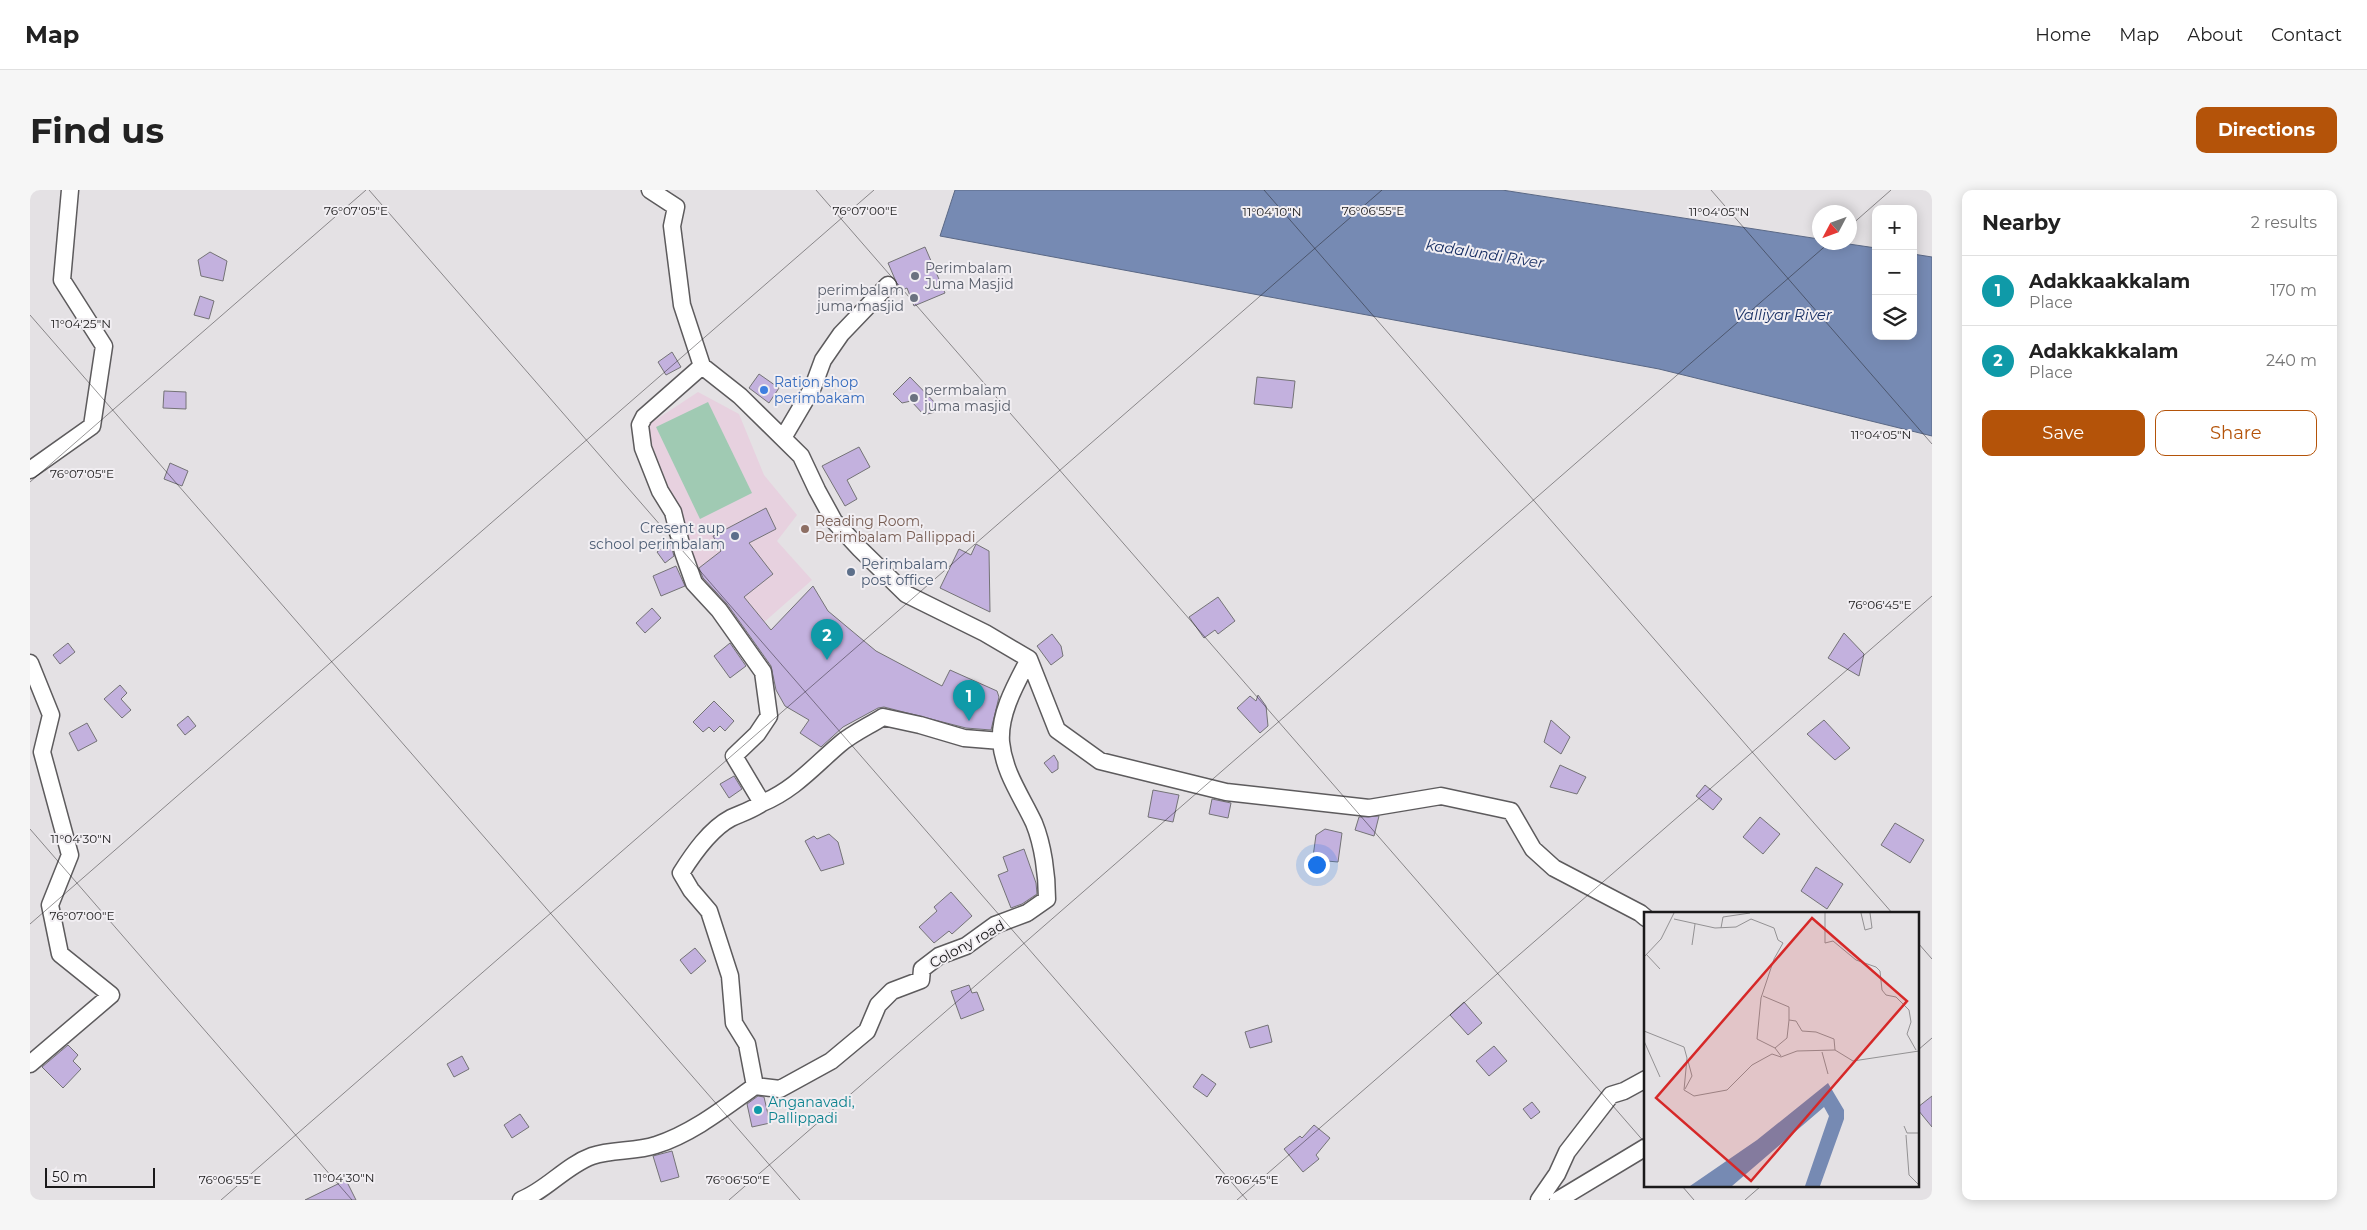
<!DOCTYPE html>
<html lang="en">
<head>
<meta charset="utf-8">
<style>
	:root { --surface:#fff; --page:#f6f6f6; --text:#222; --muted:#767676; --line:#e0e0e0; --accent:#b45309 }
	body { margin:0; font-family:Montserrat,sans-serif; background:var(--page); color:var(--text) }
	.controls { position:absolute; right:15px; top:15px; display:grid; overflow:hidden; border-radius:10px; box-shadow:0 2px 12px #0003 }
	.controls button { width:45px; height:45px; display:grid; place-items:center; padding:0; border:0; border-bottom:1px solid var(--line); background:var(--surface); color:var(--text); font:25px sans-serif }
	.compass { position:absolute; left:1782px; top:15px; width:45px; height:45px; border-radius:50%; background:var(--surface); box-shadow:0 2px 12px #0003; rotate:229deg }
	.scale { position:absolute; left:15px; bottom:12px; width:110px; box-sizing:border-box; padding-left:5px; border:2px solid #1a191a; border-top:0; font-size:14px; line-height:18px; white-space:nowrap; color:#1a191a; -webkit-text-stroke:4px #f1eef2; paint-order:stroke }
	.you { position:absolute; left:1286px; top:674px; width:18px; height:18px; margin:-12px; border:4px solid #fff; border-radius:50%; background:#1a73e8; box-shadow:0 0 0 8px #1a73e833 }
	.badge { display:grid; place-items:center; width:32px; height:32px; border-radius:50%; background:var(--accent); color:#fff; font-size:16px; font-weight:700 }
	.pin { position:absolute; translate:-50% -41px; filter:drop-shadow(0 1px 2px #0008) }
	.pin::after { content:''; position:absolute; top:26px; width:18px; height:15px; background:inherit; clip-path:polygon(0 0,100% 0,50% 100%) }
	.list { margin:0; padding:0; list-style:none }
	h2 { display:flex; justify-content:space-between; align-items:center; height:65px; margin:0; padding:0 20px; font-size:21px }
	h2 small { font-size:16px; font-weight:400; color:var(--muted) }
	.list li { display:grid; grid-template-columns:32px 1fr auto; gap:15px; align-items:center; box-sizing:border-box; height:70px; padding:0 20px; border-top:1px solid var(--line) }
	.list b { display:block; font-size:19px; white-space:nowrap }
	.list p { margin:0; font-size:16px; white-space:nowrap; color:var(--muted) }
	.list em { font-size:16px; font-style:normal; color:var(--muted) }
	.actions { display:flex; gap:10px; padding:15px 20px }
	.actions a { flex:1; padding:11px 0; border:1px solid var(--accent); border-radius:10px; text-align:center; font-size:18px; color:var(--accent) }
	.actions .main { background:var(--accent); color:#fff }
	.icon { flex:none; width:28px; height:28px; fill:none; stroke:currentColor; stroke-width:2; stroke-linecap:round; stroke-linejoin:round }
	.map { position:relative; flex:none; width:1902px; height:1010px; overflow:hidden; border-radius:10px }
	header { display:flex; align-items:center; gap:30px; box-sizing:border-box; height:70px; padding:0 25px; background:var(--surface); border-bottom:1px solid var(--line) }
	header strong { font-size:24px }
	nav { display:flex; gap:28px; margin-inline-start:auto; font-size:18px }
	.intro { display:flex; align-items:center; justify-content:space-between; box-sizing:border-box; height:120px; padding:0 30px }
	h1 { margin:0; font-size:35px }
	.button { padding:12px 22px; border-radius:10px; background:var(--accent); color:#fff; font-size:18px; font-weight:700 }
	main { display:flex; gap:30px; padding:0 30px }
	aside { flex:1; background:var(--surface); border-radius:10px; box-shadow:0 2px 12px #0003 }
	.map>svg:first-child { display:block }
	.education { fill:#e7d1df }
	.green { fill:#a0cab3 }
	.water { fill:#768ab3; stroke:#5a6885 }
	.building { fill:#c3b1de; stroke:#747376 }
	.lines { fill:none; stroke-linecap:round; stroke-linejoin:round }
	.minor-casing { stroke:#5d5b5d; stroke-width:19 }
	.minor { stroke:#fff; stroke-width:16 }
	.ticks { fill:none; stroke:#1a191a; stroke-width:1; stroke-opacity:0.45 }
	.worship-dot { fill:#6b7280; stroke:#f1eef2; stroke-width:2 }
	.shop-dot { fill:#3f7fe0; stroke:#f1eef2; stroke-width:2 }
	.education-dot { fill:#8d6e63; stroke:#f1eef2; stroke-width:2 }
	.service-dot { fill:#5c6f8a; stroke:#f1eef2; stroke-width:2 }
	.culture-dot { fill:#0f9aa8; stroke:#f1eef2; stroke-width:2 }
	.labels { text-anchor:middle; stroke-width:4; stroke-linejoin:round; paint-order:stroke }
	.worship-label { font-size:14px; fill:#5b616d; stroke:#f1eef2; text-anchor:start }
	.shop-label { font-size:14px; fill:#366cbe; stroke:#f1eef2; text-anchor:start }
	.education-label { font-size:14px; fill:#785e54; stroke:#f1eef2; text-anchor:start }
	.service-label { font-size:14px; fill:#4e5e75; stroke:#f1eef2; text-anchor:end }
	.street-label { font-size:14px; fill:#1a191a; stroke:#f1eef2 }
	.culture-label { font-size:14px; fill:#0d838f; stroke:#f1eef2; text-anchor:start }
	.water-label { font-size:15px; font-style:italic; fill:#1b3266; stroke:#f1eef2 }
	.inset-road { fill:none; stroke:#939193; stroke-width:1 }
	.view { fill:#d62828; fill-opacity:0.15; stroke:#d62828; stroke-width:2.5 }
	.inset-edge { fill:none; stroke:#1a191a; stroke-width:2.5 }
	.ticks-label { font-size:12px; text-anchor:middle; fill:#1a191a; stroke:#f1eef2; stroke-width:4; stroke-linejoin:round; paint-order:stroke }
</style>
</head>
<body>
<header>
<strong>Map</strong>
<nav><a>Home</a><a>Map</a><a>About</a><a>Contact</a></nav>
</header>
<div class="intro"><h1>Find us</h1><a class="button">Directions</a></div>
<main>
<div class="map">
<svg width="1902" height="1010" viewBox="0 0 1902 1010">
	<rect width="100%" height="100%" fill="#e4e1e4"/>
	<path class="education" d="M 668,202 L 709,224 L 734,285 L 767,325 L 747,351 L 782,390 L 716,448 L 665,385 L 642,306 L 615,237 Z"/>
	<path class="green" d="M 678,212 L 722,303 L 670,329 L 626,237 Z"/>
	<path class="water" d="M 925,0 L 1472,0 L 1789,49 L 1790,52 L 1812,53 L 1846,58 L 1846,146 L 1883,146 L 1883,64 L 1902,67 L 1902,246 L 1629,179 L 910,46 Z"/>
	<path class="building" d="M 895,57 L 915,103 L 884,116 L 877,98 L 870,101 L 858,73 Z
		M 180,62 L 197,71 L 193,91 L 171,86 L 168,70 Z
		M 170,106 L 184,111 L 179,129 L 164,125 Z
		M 642,162 L 651,177 L 636,185 L 628,172 Z
		M 729,184 L 749,198 L 739,213 L 719,198 Z
		M 880,187 L 912,220 L 894,225 L 881,211 L 872,213 L 863,204 Z
		M 1227,187 L 1265,191 L 1262,218 L 1224,214 Z
		M 134,201 L 156,202 L 156,219 L 133,218 Z
		M 829,257 L 840,277 L 817,290 L 827,309 L 815,316 L 792,276 Z
		M 140,273 L 158,281 L 152,296 L 134,289 Z
		M 736,318 L 746,339 L 719,353 L 743,384 L 714,407 L 741,440 L 783,396 L 798,421 L 846,461 L 912,496 L 920,480 L 967,501 L 969,507 L 961,540 L 936,538 L 854,517 L 848,518 L 813,537 L 791,557 L 770,543 L 779,530 L 755,516 L 746,500 L 741,476 L 697,414 L 673,388 L 669,378 L 691,361 L 683,346 Z
		M 640,352 L 644,366 L 635,373 L 627,362 Z
		M 946,354 L 959,361 L 960,422 L 910,398 L 929,359 L 941,365 Z
		M 646,376 L 655,396 L 631,406 L 623,386 Z
		M 1188,407 L 1205,431 L 1188,444 L 1185,440 L 1174,448 L 1159,427 Z
		M 622,418 L 631,428 L 615,443 L 606,433 Z
		M 1814,443 L 1834,464 L 1829,486 L 1798,468 Z
		M 1022,444 L 1031,456 L 1033,466 L 1021,475 L 1007,456 Z
		M 38,453 L 45,462 L 30,474 L 23,465 Z
		M 700,453 L 716,476 L 700,488 L 684,466 Z
		M 90,495 L 97,503 L 91,509 L 101,520 L 92,528 L 74,509 Z
		M 1228,505 L 1236,516 L 1238,536 L 1230,543 L 1207,518 L 1220,506 L 1226,511 Z
		M 684,511 L 704,531 L 695,541 L 690,536 L 684,542 L 679,537 L 673,542 L 663,532 Z
		M 158,526 L 166,536 L 155,545 L 147,535 Z
		M 1521,530 L 1540,547 L 1531,564 L 1514,552 Z
		M 1794,530 L 1820,558 L 1805,570 L 1777,544 Z
		M 57,533 L 67,551 L 48,561 L 39,543 Z
		M 1024,565 L 1028,572 L 1028,579 L 1022,583 L 1014,573 Z
		M 1530,575 L 1556,587 L 1547,604 L 1520,597 Z
		M 704,586 L 712,599 L 699,608 L 690,594 Z
		M 1675,595 L 1692,609 L 1683,620 L 1666,606 Z
		M 1123,600 L 1149,605 L 1143,632 L 1118,627 Z
		M 1182,609 L 1201,613 L 1198,628 L 1179,624 Z
		M 1349,626 L 1344,646 L 1325,640 L 1329,627 Z
		M 1730,627 L 1750,644 L 1733,664 L 1713,647 Z
		M 1865,633 L 1894,650 L 1880,673 L 1851,655 Z
		M 1295,639 L 1312,643 L 1308,672 L 1297,671 L 1293,678 L 1282,674 L 1286,645 Z
		M 799,644 L 808,652 L 814,674 L 791,681 L 775,651 L 784,646 L 787,649 Z
		M 994,659 L 1006,693 L 1007,704 L 992,714 L 981,718 L 968,685 L 978,681 L 973,667 Z
		M 1786,677 L 1813,694 L 1797,719 L 1771,701 Z
		M 921,702 L 942,726 L 922,744 L 919,741 L 904,753 L 889,737 L 907,721 L 904,717 Z
		M 665,758 L 676,771 L 661,784 L 650,770 Z
		M 939,795 L 942,803 L 947,802 L 954,820 L 931,829 L 921,801 Z
		M 1434,812 L 1452,833 L 1438,845 L 1420,825 Z
		M 1238,835 L 1242,852 L 1220,858 L 1215,842 Z
		M 38,855 L 48,865 L 43,871 L 51,879 L 33,898 L 12,877 Z
		M 1464,856 L 1477,871 L 1459,886 L 1446,871 Z
		M 432,866 L 439,879 L 424,887 L 417,874 Z
		M 1172,884 L 1186,894 L 1177,907 L 1163,897 Z
		M 728,906 L 734,907 L 740,933 L 722,937 L 717,914 Z
		M 1902,906 L 1902,937 L 1888,920 L 1888,917 Z
		M 1502,912 L 1510,922 L 1501,929 L 1493,919 Z
		M 490,924 L 499,937 L 482,948 L 474,935 Z
		M 1284,935 L 1300,948 L 1286,965 L 1289,969 L 1273,982 L 1254,959 L 1270,946 L 1272,948 Z
		M 642,961 L 649,987 L 631,992 L 623,966 Z
		M 316,990 L 326,1010 L 275,1010 Z"/>
	<g class="lines">
		<defs>
			<path id="minor" d="M 620,0 L 646,17 L 642,36 L 652,115 L 672,176 L 710,206 L 771,266 L 787,300 L 804,331 L 830,359 L 876,404 L 955,443 L 999,469 L 1027,540 L 1070,571 L 1196,602 L 1339,618 L 1411,606 L 1481,621 L 1503,659 L 1524,678 L 1610,723 L 1616,728
				M 672,176 L 614,227 L 610,235 L 613,258 L 630,301 L 643,322 L 653,362 L 664,393 L 689,420 L 733,482 L 739,526 L 727,544 L 704,566 L 732,613 C 722,620 712,623 701,628 C 680,639 663,664 651,683 L 661,700 L 679,721 L 700,786 L 704,833 L 717,854 L 725,896
				M 753,248 L 783,197 L 793,170 L 811,144 L 858,95
				M 0,280 L 62,236 L 74,156 L 32,90 L 40,0
				M 0,473 L 21,525 L 12,562 L 40,665 L 20,715 L 30,764 L 81,805 L 0,874
				M 732,613 C 764,600 784,576 810,554 C 823,543 839,536 853,527 L 890,535 L 934,548 L 971,551
				M 725,896 L 750,899 L 801,871 L 837,841 L 848,815 L 862,801 L 891,790 L 892,779 L 909,766 L 936,756 L 965,735 L 997,723 L 1017,709 C 1017,685 1013,655 1004,633 C 992,607 974,583 971,552 C 969,523 986,494 999,469
				M 491,1010 C 517,1000 535,976 562,966 C 582,959 606,962 626,955 C 663,943 694,918 725,896
				M 1509,1010 L 1527,984 L 1537,962 L 1581,905 L 1594,901 L 1616,889
				M 1528,1010 L 1616,957"/>
		</defs>
		<use href="#minor" class="minor-casing"/>
		<use href="#minor" class="minor"/>
	</g>
	<path class="ticks" d="M 339,0 L 1217,1010M 786,0 L 1616,954M 1234,0 L 1863,724M 1681,0 L 1902,254M 1820,36 L 1861,0M 0,125 L 770,1010M 0,292 L 336,0M 0,639 L 322,1010M 0,734 L 844,0M 1888,753 L 1902,769M 1888,860 L 1902,848M 1652,996 L 1664,1010M 191,1010 L 1352,0M 699,1010 L 1800,52M 1207,1010 L 1902,406M 1715,1010 L 1731,996"/>
	<g class="worship-dot">
		<circle cx="885" cy="86" r="5"/>
		<circle cx="884" cy="108" r="5"/>
		<circle cx="884" cy="208" r="5"/>
	</g>
	<circle class="shop-dot" cx="734" cy="200" r="5"/>
	<circle class="education-dot" cx="775" cy="339" r="5"/>
	<g class="service-dot">
		<circle cx="705" cy="346" r="5"/>
		<circle cx="821" cy="382" r="5"/>
	</g>
	<circle class="culture-dot" cx="728" cy="920" r="5"/>
	<g class="labels">
		<g class="worship-label">
			<text x="895" y="83">Perimbalam<tspan x="895" dy="16">Juma Masjid</tspan></text>
			<text x="874" y="105" text-anchor="end">perimbalam<tspan x="874" dy="16">juma masjid</tspan></text>
			<text x="894" y="205">permbalam<tspan x="894" dy="16">juma masjid</tspan></text>
		</g>
		<g class="shop-label">
			<text x="744" y="197">Ration shop<tspan x="744" dy="16">perimbakam</tspan></text>
		</g>
		<g class="education-label">
			<text x="785" y="336">Reading Room,<tspan x="785" dy="16">Perimbalam Pallippadi</tspan></text>
		</g>
		<g class="service-label">
			<text x="695" y="343">Cresent aup<tspan x="695" dy="16">school perimbalam</tspan></text>
			<text x="831" y="379" text-anchor="start">Perimbalam<tspan x="831" dy="16">post office</tspan></text>
		</g>
		<g class="street-label">
			<text transform="translate(937 754) rotate(-29)" y="5">Colony road</text>
		</g>
		<g class="culture-label">
			<text x="738" y="917">Anganavadi,<tspan x="738" dy="16">Pallippadi</tspan></text>
		</g>
		<g class="water-label">
			<text transform="translate(1455 64) rotate(9)" y="5">kadalundi River</text>
			<text x="1753" y="130">Valliyar River</text>
		</g>
	</g>
	<g transform="translate(1614 722)">
		<rect width="275" height="275" fill="#e4e1e4"/>
		<path d="M 184,171 L 200,198 L 200,207 L 176,274 L 161,274 L 185,204 L 180,195 L 88,274 L 46,274 L 113,228 Z" fill="#768ab3"/>
		<path class="inset-road" d="M 181,1 L 181,31 L 189,29 L 212,48 L 232,55 L 236,59 L 238,78 L 242,83 L 252,85 L 265,98 L 267,110 L 263,122 L 272,138M 217,1 L 221,18 L 228,16 L 226,1M 30,7 L 71,16 L 92,15 L 107,7 L 130,16 L 134,28 L 139,31 L 130,47 L 117,86 L 113,127 L 131,136 L 137,144M 77,16 L 79,5 L 106,1M 48,33 L 51,12M 2,42 L 16,57M 0,45 L 17,27 L 30,1M 119,84 L 145,95 L 145,108 L 152,109 L 158,119 L 172,120 L 190,127 L 191,138M 0,119 L 40,135 L 43,146 L 40,178 L 50,184 L 83,178 L 108,153 L 128,142 L 137,145 L 153,139 L 191,138 L 209,149 L 275,139M 0,129 L 16,165M 131,136 L 143,126 L 145,108M 178,140 L 184,162M 41,177 L 48,164 L 44,149M 260,214 L 263,221 L 275,221M 262,223 L 265,263 L 275,273"/>
		<path class="view" d="M 168,6 L 263,89 L 107,269 L 12,186 Z"/>
		<rect width="275" height="275" class="inset-edge"/>
	</g>
	<g class="ticks-label">
		<text x="326" y="25">76°07'05"E</text>
		<text x="835" y="25">76°07'00"E</text>
		<text x="1343" y="25">76°06'55"E</text>
		<text x="1242" y="26">11°04'10"N</text>
		<text x="1689" y="26">11°04'05"N</text>
		<text x="51" y="138">11°04'25"N</text>
		<text x="1851" y="249">11°04'05"N</text>
		<text x="52" y="288">76°07'05"E</text>
		<text x="1850" y="419">76°06'45"E</text>
		<text x="51" y="653">11°04'30"N</text>
		<text x="52" y="730">76°07'00"E</text>
		<text x="314" y="992">11°04'30"N</text>
		<text x="200" y="994">76°06'55"E</text>
		<text x="708" y="994">76°06'50"E</text>
		<text x="1217" y="994">76°06'45"E</text>
	</g>
</svg>
<div class="controls">
<button>+</button>
<button>−</button>
<button><svg class="icon" aria-label="layers" viewBox="0 0 24 24"><path d="M12 4l9 5-9 5-9-5zM3 14l9 5 9-5"/></svg></button>
</div>
<svg class="compass" viewBox="-18 -18 36 36"><path d="M0-13l5 13h-10z" fill="#e53935"/><path d="M0 13l5-13h-10z" fill="#767676"/></svg>
<div class="scale">50 m</div>
<div class="you"></div>
<div class="pin badge" style="left:939px;top:531px;background:#0f9aa8">1</div>
<div class="pin badge" style="left:797px;top:470px;background:#0f9aa8">2</div>
</div>
<aside>
<h2>Nearby<small>2 results</small></h2>
<ul class="list">
<li><span class="badge" style="background:#0f9aa8">1</span><div><b>Adakkaakkalam</b><p>Place</p></div><em>170 m</em></li>
<li><span class="badge" style="background:#0f9aa8">2</span><div><b>Adakkakkalam</b><p>Place</p></div><em>240 m</em></li>
</ul>
<div class="actions"><a class="main">Save</a><a>Share</a></div>
</aside>
</main>
</body>
</html>
